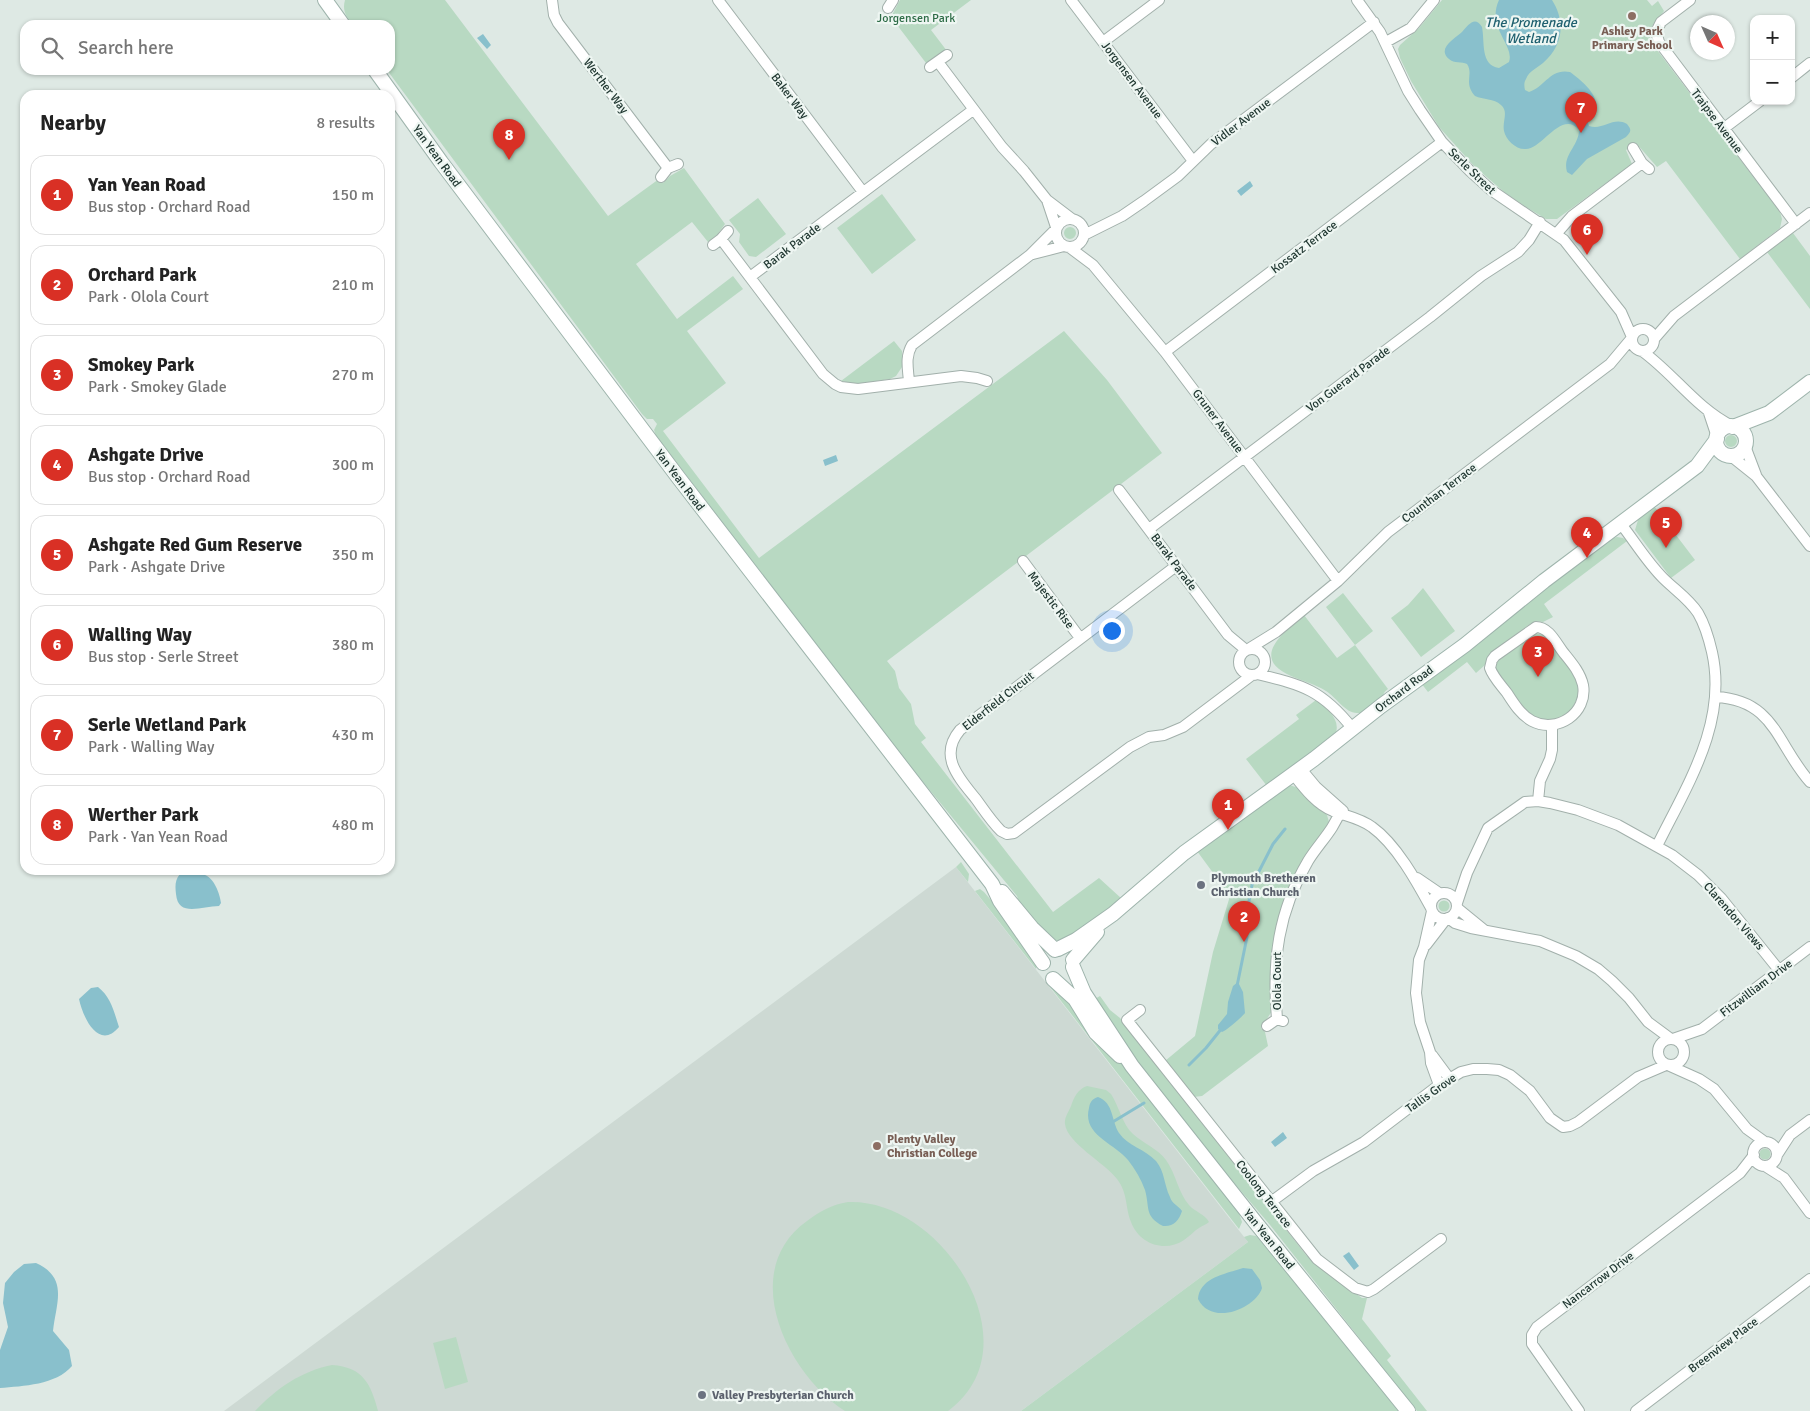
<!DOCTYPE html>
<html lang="en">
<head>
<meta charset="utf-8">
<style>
	:root { --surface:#fff; --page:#f6f6f6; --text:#222; --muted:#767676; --line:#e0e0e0; --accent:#d93025 }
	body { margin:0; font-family:Signika,sans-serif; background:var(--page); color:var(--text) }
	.controls { position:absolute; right:15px; top:15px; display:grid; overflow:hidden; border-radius:10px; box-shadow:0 1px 4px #0004 }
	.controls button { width:45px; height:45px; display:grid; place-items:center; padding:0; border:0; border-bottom:1px solid var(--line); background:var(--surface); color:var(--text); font:25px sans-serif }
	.compass { position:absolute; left:1690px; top:15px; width:45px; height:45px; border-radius:50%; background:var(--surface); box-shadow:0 1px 4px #0004; rotate:135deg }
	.you { position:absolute; left:1111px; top:630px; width:18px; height:18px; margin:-12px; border:4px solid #fff; border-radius:50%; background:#1a73e8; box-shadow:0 0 0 8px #1a73e833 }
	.badge { display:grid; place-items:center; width:32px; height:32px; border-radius:50%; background:var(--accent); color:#fff; font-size:16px; font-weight:700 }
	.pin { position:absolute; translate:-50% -41px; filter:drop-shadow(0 1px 2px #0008) }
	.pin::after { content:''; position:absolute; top:26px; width:18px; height:15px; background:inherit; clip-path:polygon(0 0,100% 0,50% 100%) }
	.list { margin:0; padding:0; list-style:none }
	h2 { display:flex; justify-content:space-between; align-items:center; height:65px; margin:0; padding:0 20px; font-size:21px }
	h2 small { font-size:16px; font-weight:400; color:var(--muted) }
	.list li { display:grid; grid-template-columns:32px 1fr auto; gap:15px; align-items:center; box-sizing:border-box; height:80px; margin:0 10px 10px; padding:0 10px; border:1px solid var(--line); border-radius:15px }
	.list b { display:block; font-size:19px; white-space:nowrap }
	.list p { margin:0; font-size:16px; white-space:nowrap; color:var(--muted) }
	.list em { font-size:16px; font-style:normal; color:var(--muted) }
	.icon { flex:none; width:28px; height:28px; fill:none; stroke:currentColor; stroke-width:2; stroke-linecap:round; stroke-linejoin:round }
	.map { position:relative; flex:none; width:1810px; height:1411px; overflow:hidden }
	.search { position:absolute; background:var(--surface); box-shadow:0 1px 4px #0004; left:20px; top:20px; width:375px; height:55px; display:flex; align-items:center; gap:12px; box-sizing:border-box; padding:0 18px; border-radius:15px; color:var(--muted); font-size:19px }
	.panel { position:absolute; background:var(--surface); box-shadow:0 1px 4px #0004; left:20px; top:90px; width:375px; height:785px; border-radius:15px }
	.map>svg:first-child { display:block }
	.built { fill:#cdd9d3 }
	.green { fill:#b8d9c2 }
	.water { fill:#89c0cc }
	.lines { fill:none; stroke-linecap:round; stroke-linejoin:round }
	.stream { stroke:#89c0cc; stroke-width:3 }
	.street-casing { stroke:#a2b0ab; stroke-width:12 }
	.secondary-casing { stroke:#9eb4ac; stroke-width:16 }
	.street { stroke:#fff; stroke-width:10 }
	.secondary { stroke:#fff; stroke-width:14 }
	.education-dot { fill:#8d6e63; stroke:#eef6f2; stroke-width:2 }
	.worship-dot { fill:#6b7280; stroke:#eef6f2; stroke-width:2 }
	.labels { text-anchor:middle; stroke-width:4.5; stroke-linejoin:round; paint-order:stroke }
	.park-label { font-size:12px; fill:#2e6c47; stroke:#eef6f2 }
	.education-label { font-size:12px; font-weight:bold; fill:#785e54; stroke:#eef6f2 }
	.street-label { font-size:12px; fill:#213832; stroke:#eef6f2 }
	.worship-label { font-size:12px; font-weight:bold; fill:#5b616d; stroke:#eef6f2; text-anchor:start }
	.water-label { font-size:14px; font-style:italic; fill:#1f606f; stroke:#eef6f2 }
</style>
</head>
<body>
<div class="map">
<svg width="1810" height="1411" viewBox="0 0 1810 1411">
	<rect width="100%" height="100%" fill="#dee9e4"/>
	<path class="built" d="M 956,867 L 1248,1242 L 1021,1411 L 224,1411 Z"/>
	<path class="green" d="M 345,0 L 445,0 L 608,216 L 659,179 L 663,183 L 670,176 L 684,168 L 725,224 L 717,235 L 708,242 L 692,222 L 636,264 L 677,319 L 733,276 L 743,289 L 687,331 L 726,383 L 663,431 L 759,558 L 1064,331 L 1107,380 L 1162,453 L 887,661 L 895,671 L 899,688 L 911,704 L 915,724 L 926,738 L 921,742 L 1053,912 L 1099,878 L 1122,899 L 1065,941 L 1053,940 L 1021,907 L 1017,896 L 905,760 L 687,476 L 656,436 L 654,430 L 657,424 L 653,419 L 647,419 L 642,414 L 387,70 L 390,70 L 390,25 L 354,25 C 346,17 342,11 345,0 Z
		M 900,0 L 971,0 L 931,30 L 947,51 L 926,63 L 891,17 Z
		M 1442,0 L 1647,0 L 1652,6 L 1658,1 L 1664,11 C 1656,22 1647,26 1651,42 L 1780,212 L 1782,219 L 1780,228 L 1740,259 L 1666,161 L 1657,167 L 1636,143 L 1626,150 L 1632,164 L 1557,219 L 1546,219 L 1526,207 L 1504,192 L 1474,166 L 1439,127 L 1411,81 L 1400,58 L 1398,49 L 1400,45 L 1419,28 Z
		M 882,194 L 916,240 L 872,274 L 837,228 Z
		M 758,198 L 786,234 L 756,257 L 749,256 L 739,242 L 740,234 L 729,220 Z
		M1064 233a6 6 0 1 1 12 0a6 6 0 1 1-12 0Z
		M 1793,233 L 1810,256 L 1810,309 L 1767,252 Z
		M 894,341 L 902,351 L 902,367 L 896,376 L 890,379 L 857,384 L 841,381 Z
		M1725 441a6 6 0 1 1 12 0a6 6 0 1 1-12 0Z
		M 1654,506 L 1695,560 L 1671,578 L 1635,530 L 1638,520 Z
		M 1617,537 L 1623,538 L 1627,541 L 1544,604 L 1553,617 L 1543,622 L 1537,621 L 1530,624 L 1489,655 L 1485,665 L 1476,673 L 1467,662 L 1428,692 L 1421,683 L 1611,539 Z
		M 1423,588 L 1455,631 L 1421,657 L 1391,618 L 1408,605 Z
		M 1343,593 L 1373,631 L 1355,645 L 1388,689 C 1384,692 1384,693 1382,698 C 1379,704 1364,714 1357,713 C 1345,713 1336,697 1326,691 C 1315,684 1302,681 1291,676 C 1249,658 1284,632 1304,615 L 1337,658 L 1355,645 L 1326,607 Z
		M 1534,633 L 1541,634 L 1547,637 C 1556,650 1573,665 1577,681 C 1585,708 1553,732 1529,714 C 1516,704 1506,685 1496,672 L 1496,667 L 1498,659 Z
		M 1316,700 C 1327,708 1342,720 1335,735 L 1267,786 L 1246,759 L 1299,719 L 1296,715 Z
		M 1289,785 L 1299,788 L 1327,815 L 1329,822 L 1286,897 L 1282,907 L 1274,937 L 1271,958 L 1272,1011 L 1261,1028 L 1265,1032 L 1268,1046 L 1202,1096 L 1193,1097 L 1165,1061 L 1195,1036 L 1213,952 L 1230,896 L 1197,851 Z
		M 961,862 L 969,874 L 968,882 L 956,867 Z
		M 980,889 L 984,892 C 996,906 1039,953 1036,969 L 975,891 Z
		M1438.5 906a5.5 5.5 0 1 1 11 0a5.5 5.5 0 1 1-11 0Z
		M 1047,983 L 1055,985 L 1130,1072 L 1238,1210 L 1242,1222 L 1239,1229 Z
		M 1100,996 L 1110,1010 L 1120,1018 L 1306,1255 L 1355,1293 L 1362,1298 L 1367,1298 L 1362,1319 L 1391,1356 L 1387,1360 L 1427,1411 L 1417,1411 L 1270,1225 L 1206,1150 L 1134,1057 L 1093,1000 Z
		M 1087,1086 L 1106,1090 L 1111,1094 C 1119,1106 1122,1124 1133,1134 C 1144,1144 1157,1148 1166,1160 C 1176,1174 1178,1192 1189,1205 C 1195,1212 1205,1214 1209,1222 C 1206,1225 1203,1225 1199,1228 C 1194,1231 1190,1236 1184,1240 C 1165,1253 1139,1244 1131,1222 C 1125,1207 1128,1193 1117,1179 C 1105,1163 1067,1143 1065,1124 C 1064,1118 1069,1111 1071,1106 C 1074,1097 1078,1089 1087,1086 Z
		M1759.5 1154a5.5 5.5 0 1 1 11 0a5.5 5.5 0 1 1-11 0Z
		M 848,1202 C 942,1198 1037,1346 948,1411 L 845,1411 C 787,1374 737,1271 807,1221 C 820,1211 831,1205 848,1202 Z
		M 1250,1235 L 1256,1236 L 1265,1244 L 1398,1411 L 1021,1411 L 1248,1242 L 1244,1237 Z
		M 456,1337 L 468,1382 L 445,1389 L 433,1343 Z
		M 332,1365 C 363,1367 371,1384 378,1411 L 255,1411 C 276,1389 301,1371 332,1365 Z"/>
	<path class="water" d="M 1499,0 L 1552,0 C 1566,22 1563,46 1543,63 C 1537,68 1529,71 1526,79 C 1524,82 1524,86 1525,90 L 1529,92 C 1545,87 1550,68 1570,72 C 1581,80 1596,92 1597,107 L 1587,120 L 1589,126 C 1603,131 1613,116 1627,124 C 1632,130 1631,132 1626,137 L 1587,159 L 1572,175 L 1567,172 C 1562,155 1579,146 1579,130 C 1562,109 1542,149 1526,149 C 1516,150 1506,140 1504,131 C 1502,121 1509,112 1501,105 C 1494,98 1483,100 1475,96 C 1463,82 1474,75 1467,64 C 1462,61 1454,64 1449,59 C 1436,48 1456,38 1462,32 C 1468,25 1475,15 1482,27 C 1485,42 1480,65 1499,68 L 1509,62 C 1515,45 1486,28 1499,0 Z
		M 483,34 L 491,45 L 487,49 L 477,38 Z
		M 1250,181 L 1253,186 L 1241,196 L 1237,191 Z
		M 836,455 L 838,461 L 825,466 L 823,460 Z
		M 192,873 C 196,874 201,873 205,875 C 214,878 220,894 221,903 L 219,906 C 202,906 178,918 176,894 C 175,886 175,880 180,874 Z
		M 1238,982 L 1243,992 L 1245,1013 C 1242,1017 1226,1031 1222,1032 L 1218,1029 L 1218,1025 L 1227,1014 L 1228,1002 L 1233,986 Z
		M 98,987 C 111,997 114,1012 119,1027 C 99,1051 83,1018 79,999 L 91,988 Z
		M 1098,1097 C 1114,1103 1111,1120 1119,1133 C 1128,1146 1145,1149 1156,1161 C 1165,1172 1164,1185 1170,1197 C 1172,1204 1179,1206 1182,1211 C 1179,1221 1173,1227 1163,1226 C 1144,1216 1150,1208 1145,1190 C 1141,1179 1135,1169 1128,1160 C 1114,1143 1082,1135 1089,1108 C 1090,1102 1092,1099 1098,1097 Z
		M 1283,1132 L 1287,1138 L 1275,1147 L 1271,1142 Z
		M 1349,1252 L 1359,1266 L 1354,1270 L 1343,1256 Z
		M 36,1263 C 69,1278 56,1303 53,1331 L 69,1350 L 72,1366 C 56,1385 23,1386 0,1388 L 0,1350 L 8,1327 L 3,1303 L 5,1283 L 14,1272 L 24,1264 Z
		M 1243,1268 L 1252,1269 L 1260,1280 L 1262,1288 C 1256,1308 1212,1327 1198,1299 C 1200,1277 1226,1274 1243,1268 Z"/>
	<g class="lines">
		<path class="stream" d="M 1237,986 L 1247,937 L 1246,917 L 1252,885 L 1273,844 L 1285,829
			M 1189,1065 L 1206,1048 L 1222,1028
			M 1111,1123 L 1144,1103"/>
		<defs>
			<path id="street" d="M 552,0 L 554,15 L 558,23 L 668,168
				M 718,0 L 863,192
				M 1071,0 L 1193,161
				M 1357,0 L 1380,32 L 1408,91 L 1420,110 L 1442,142 L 1470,171 L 1491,190 L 1564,240 L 1621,312 L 1632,337
				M 1690,0 L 1661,22 L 1656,32 L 1659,42 L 1796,224
				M 888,8 L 893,0
				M 1103,42 L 1159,0
				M 1386,42 L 1411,28 L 1434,0
				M 938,62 L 1002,147 L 1024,171 L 1047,200 L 1072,219
				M 930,67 L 947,55
				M 1791,78 L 1810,63
				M 1723,129 L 1760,101
				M 1633,148 L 1642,163 L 1649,169
				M 661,177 L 668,168 L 678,164
				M 1047,200 L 1056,227
				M1056 233a14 14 0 1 1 28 0a14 14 0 1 1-28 0Z
				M 1557,233 L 1572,216 L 1642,163
				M 1084,235 L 1122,216 L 1144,201 L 1178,176 L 1211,144 L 1374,22
				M 721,239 L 823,374 L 835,384 L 841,387 L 858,389 L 961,376 L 977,378 L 987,381
				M 713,245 L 721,239 L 728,231
				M 1069,247 L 1093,265 L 1165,352 L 1338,581
				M 1033,254 L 1064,246
				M 750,277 L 973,110
				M1632 340a11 11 0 1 1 22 0a11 11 0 1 1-22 0Z
				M 1654,339 L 1674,316 L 1810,213
				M 1642,351 C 1674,374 1696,408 1732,426
				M 1165,352 L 1442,142
				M 909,382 C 908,368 905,357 912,345 L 1030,255 L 1055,230
				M 1709,413 L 1717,437
				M 1745,446 L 1756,475
				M 1731,456 L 1756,476 L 1810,546
				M 1119,490 L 1228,635 L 1246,650
				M 1621,524 C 1635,542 1647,562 1663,578 C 1675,590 1689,599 1698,613 C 1705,625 1709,639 1712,652 C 1728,723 1687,785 1657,846
				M 1149,529 L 1430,317 L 1481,276 L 1518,252 L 1529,240 L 1540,222
				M 1023,561 L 1080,638
				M 1176,566 L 960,730 C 938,756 959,778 976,799 C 984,810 991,821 1001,831 L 1007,834 L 1014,833 L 1130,747 L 1149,737 L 1164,735 L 1183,727 L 1252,675
				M 1536,627 C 1549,627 1556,643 1563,652 C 1571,662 1580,672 1583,685 C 1588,713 1557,734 1532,721 C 1521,715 1514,704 1507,693 C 1501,685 1493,677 1490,668 L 1492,660 L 1495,656 Z
				M 1250,648 L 1276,632 L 1338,581 L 1388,532 L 1610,364 L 1631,339
				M1239 662a13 13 0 1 1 26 0a13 13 0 1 1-26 0Z
				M 1257,674 C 1303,685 1322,690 1353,729
				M 1716,697 C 1775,700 1777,745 1810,782
				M 1301,769 L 1316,787 L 1343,811
				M 1293,774 C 1304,788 1316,804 1333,811 C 1346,816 1360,818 1372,827 C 1396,844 1417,882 1431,908
				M 1538,801 L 1540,781 L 1550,759 L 1552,750 L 1552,726
				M 1417,878 L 1439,893
				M1431 906a13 13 0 1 1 26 0a13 13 0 1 1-26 0Z
				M 1457,903 L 1467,873 L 1488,828 L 1525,802 L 1538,801 L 1550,803 L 1578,810 L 1618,825 L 1672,855 L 1698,875 L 1721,898 L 1779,970
				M 1457,908 L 1484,930
				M 1432,911 L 1424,947 L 1419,960 L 1416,993 L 1420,1022 L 1430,1052 L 1431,1063 L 1439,1085
				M 1448,918 L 1455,923 L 1471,928 L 1540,941 L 1576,956 L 1598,969 L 1612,981 L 1629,998 L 1648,1022 L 1671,1039
				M 1426,945 L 1446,919
				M 1140,1010 L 1127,1020 L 1317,1259 L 1355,1288 L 1368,1292 L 1374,1289 L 1441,1239
				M 1277,1019 C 1272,960 1278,912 1308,861 C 1319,843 1334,830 1341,809
				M 1267,1026 L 1277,1019 L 1283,1021
				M1658 1052a13 13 0 1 1 26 0a13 13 0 1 1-26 0Z
				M 1673,1039 L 1702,1029 L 1810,947
				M 1432,1055 L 1449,1078
				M 1670,1066 L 1699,1079 L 1714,1089 L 1747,1129 L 1765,1142
				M1753 1154a12 12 0 1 1 24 0a12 12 0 1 1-24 0Z
				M 1777,1155 L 1790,1135 L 1810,1120
				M 1765,1166 L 1784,1178 L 1810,1213
				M 1271,1202 L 1313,1171 L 1364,1142 L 1439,1085 L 1461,1072 L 1473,1069 L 1487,1069 L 1499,1070 L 1510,1075 L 1530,1091 L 1550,1118 L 1563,1127 L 1570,1126 L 1578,1122 L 1638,1077 L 1666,1065
				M 1579,1411 L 1532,1344 L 1532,1335 L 1537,1327 L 1740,1173 L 1754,1155
				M 1636,1411 L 1810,1279"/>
			<path id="secondary" d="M 325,0 L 343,25
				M 375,70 L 441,162 L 678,477 L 992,884 L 1000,901 L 1043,963
				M1716 441a15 15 0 1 1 30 0a15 15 0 1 1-30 0Z
				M 1733,427 L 1769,413 L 1810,382
				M 1002,892 L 1032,928 L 1055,950
				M 1058,949 L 1076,940 L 1113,914 L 1184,853 L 1314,759 L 1381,706 L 1465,645 L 1544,581 L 1697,466 L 1717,439
				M 1073,960 L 1097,932
				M 1073,967 L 1084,993 L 1132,1066 L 1256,1223 L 1408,1411
				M 1053,979 L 1075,999 L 1096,1033 L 1120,1056"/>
		</defs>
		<use href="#street" class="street-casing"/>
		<use href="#secondary" class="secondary-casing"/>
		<use href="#street" class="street"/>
		<use href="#secondary" class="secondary"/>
	</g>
	<g class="education-dot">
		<circle cx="1632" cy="16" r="5"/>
		<circle cx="877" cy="1146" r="5"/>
	</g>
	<g class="worship-dot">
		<circle cx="1201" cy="885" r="5"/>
		<circle cx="702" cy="1395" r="5"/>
	</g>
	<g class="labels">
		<g class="park-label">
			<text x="916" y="22">Jorgensen Park</text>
		</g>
		<g class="education-label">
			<text x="1632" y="35">Ashley Park<tspan x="1632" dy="14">Primary School</tspan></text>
			<text x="887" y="1143" text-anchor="start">Plenty Valley<tspan x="887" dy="14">Christian College</tspan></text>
		</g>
		<g class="street-label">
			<text transform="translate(1132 80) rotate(53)" y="4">Jorgensen Avenue</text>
			<text transform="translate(606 86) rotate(53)" y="4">Werther Way</text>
			<text transform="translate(790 96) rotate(53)" y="4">Baker Way</text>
			<text transform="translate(1717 121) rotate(53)" y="4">Traipse Avenue</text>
			<text transform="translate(1241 122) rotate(-37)" y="4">Vidler Avenue</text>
			<text transform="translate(437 156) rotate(54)" y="4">Yan Yean Road</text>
			<text transform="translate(1472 171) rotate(44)" y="4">Serle Street</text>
			<text transform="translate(792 246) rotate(-37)" y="4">Barak Parade</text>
			<text transform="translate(1304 247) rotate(-37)" y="4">Kossatz Terrace</text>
			<text transform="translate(1348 379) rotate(-37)" y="4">Von Guerard Parade</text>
			<text transform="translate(1218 421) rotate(53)" y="4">Gruner Avenue</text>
			<text transform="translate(680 480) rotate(53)" y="4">Yan Yean Road</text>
			<text transform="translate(1439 493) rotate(-37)" y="4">Counthan Terrace</text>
			<text transform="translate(1174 562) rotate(53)" y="4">Barak Parade</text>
			<text transform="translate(1051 600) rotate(53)" y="4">Majestic Rise</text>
			<text transform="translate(1404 689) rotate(-37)" y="4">Orchard Road</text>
			<text transform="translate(998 701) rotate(-38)" y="4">Elderfield Circuit</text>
			<text transform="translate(1734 916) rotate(49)" y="4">Clarendon Views</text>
			<text transform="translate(1277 981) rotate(-90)" y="4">Olola Court</text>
			<text transform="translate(1756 988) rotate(-37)" y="4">Fitzwilliam Drive</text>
			<text transform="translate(1431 1093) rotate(-35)" y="4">Tallis Grove</text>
			<text transform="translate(1264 1194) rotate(52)" y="4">Coolong Terrace</text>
			<text transform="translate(1269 1239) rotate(51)" y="4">Yan Yean Road</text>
			<text transform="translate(1598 1280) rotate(-37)" y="4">Nancarrow Drive</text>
			<text transform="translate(1723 1345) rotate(-37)" y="4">Breenview Place</text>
		</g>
		<g class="worship-label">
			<text x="1211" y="882">Plymouth Bretheren<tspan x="1211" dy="14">Christian Church</tspan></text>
			<text x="712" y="1399">Valley Presbyterian Church</text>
		</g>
		<g class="water-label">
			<text x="1531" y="27">The Promenade<tspan x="1531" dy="16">Wetland</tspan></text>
		</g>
	</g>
</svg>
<div class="controls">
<button>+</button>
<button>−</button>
</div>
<svg class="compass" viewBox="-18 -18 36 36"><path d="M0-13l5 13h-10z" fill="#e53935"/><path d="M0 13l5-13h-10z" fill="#767676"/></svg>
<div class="you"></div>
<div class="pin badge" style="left:1228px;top:830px">1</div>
<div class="pin badge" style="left:1244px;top:942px">2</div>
<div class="pin badge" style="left:1538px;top:677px">3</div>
<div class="pin badge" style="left:1587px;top:558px">4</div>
<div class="pin badge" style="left:1666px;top:548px">5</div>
<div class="pin badge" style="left:1587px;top:255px">6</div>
<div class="pin badge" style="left:1581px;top:133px">7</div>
<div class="pin badge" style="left:509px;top:160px">8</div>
<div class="search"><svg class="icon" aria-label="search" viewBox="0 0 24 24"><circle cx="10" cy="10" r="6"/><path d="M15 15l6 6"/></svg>Search here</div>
<section class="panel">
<h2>Nearby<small>8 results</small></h2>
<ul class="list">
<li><span class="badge">1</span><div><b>Yan Yean Road</b><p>Bus stop · Orchard Road</p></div><em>150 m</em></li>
<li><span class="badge">2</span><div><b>Orchard Park</b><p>Park · Olola Court</p></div><em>210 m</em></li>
<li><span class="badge">3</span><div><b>Smokey Park</b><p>Park · Smokey Glade</p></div><em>270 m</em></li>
<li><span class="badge">4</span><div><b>Ashgate Drive</b><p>Bus stop · Orchard Road</p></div><em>300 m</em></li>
<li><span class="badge">5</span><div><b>Ashgate Red Gum Reserve</b><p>Park · Ashgate Drive</p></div><em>350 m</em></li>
<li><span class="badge">6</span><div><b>Walling Way</b><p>Bus stop · Serle Street</p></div><em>380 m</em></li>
<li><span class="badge">7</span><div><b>Serle Wetland Park</b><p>Park · Walling Way</p></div><em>430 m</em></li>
<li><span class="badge">8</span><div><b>Werther Park</b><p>Park · Yan Yean Road</p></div><em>480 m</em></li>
</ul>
</section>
</div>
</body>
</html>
